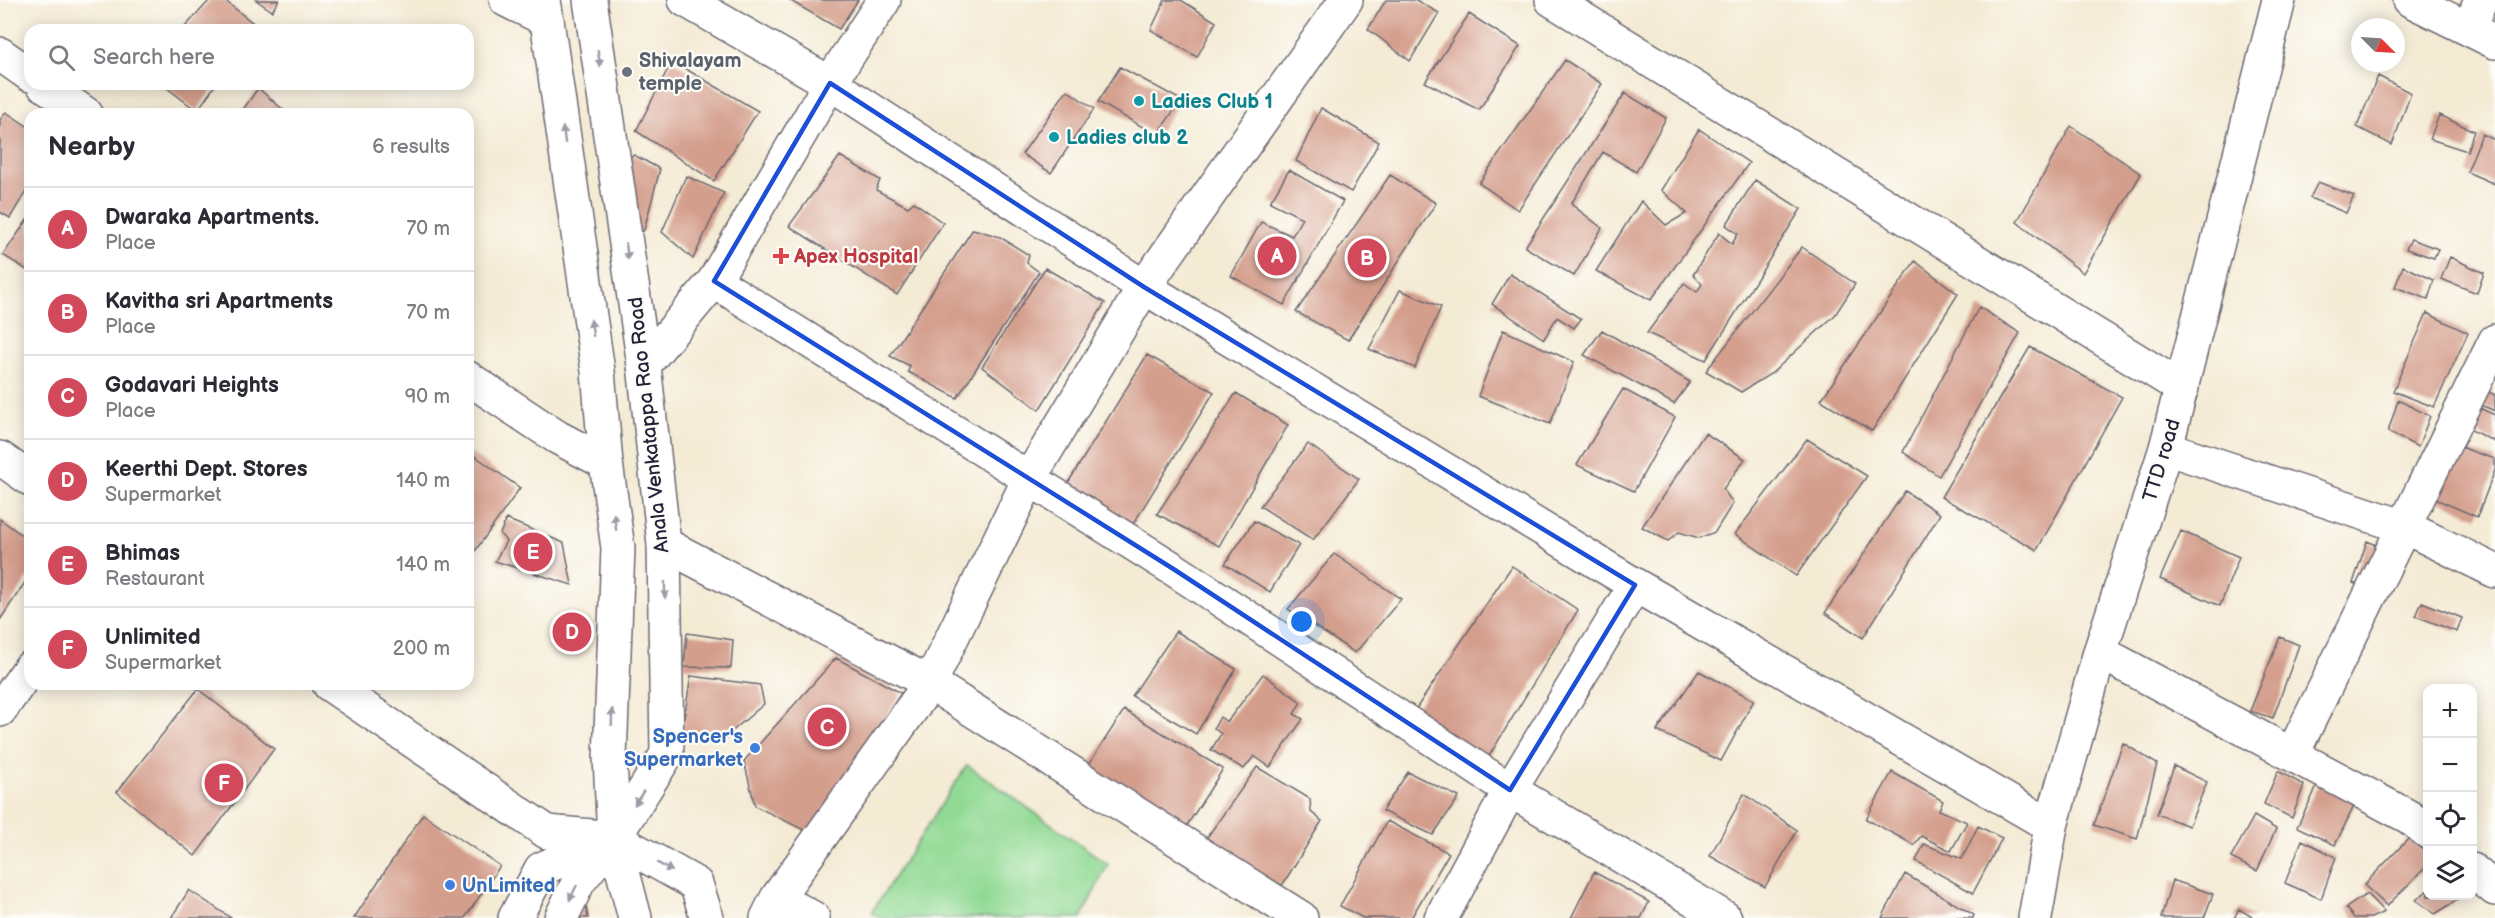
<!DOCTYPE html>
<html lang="en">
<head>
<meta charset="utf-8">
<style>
	:root { --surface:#fff; --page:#f7f7f7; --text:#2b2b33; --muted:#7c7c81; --line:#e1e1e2; --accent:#d1495b }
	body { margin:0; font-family:"Balsamiq Sans",sans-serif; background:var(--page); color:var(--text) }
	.controls { position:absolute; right:18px; bottom:18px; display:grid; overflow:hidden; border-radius:12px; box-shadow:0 3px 15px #0003 }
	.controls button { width:54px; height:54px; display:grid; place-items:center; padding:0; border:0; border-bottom:2px solid var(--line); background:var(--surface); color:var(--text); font:30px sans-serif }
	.compass { position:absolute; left:2351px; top:18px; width:54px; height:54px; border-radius:50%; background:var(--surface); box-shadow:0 3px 15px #0003; rotate:114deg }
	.you { position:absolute; left:1302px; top:622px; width:21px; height:21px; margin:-15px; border:4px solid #fff; border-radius:50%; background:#1a73e8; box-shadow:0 0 0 9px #1a73e833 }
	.badge { display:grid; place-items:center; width:39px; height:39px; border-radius:50%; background:var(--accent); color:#fff; font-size:20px; font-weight:700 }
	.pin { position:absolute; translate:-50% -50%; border:3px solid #fff; box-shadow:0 2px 6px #0006 }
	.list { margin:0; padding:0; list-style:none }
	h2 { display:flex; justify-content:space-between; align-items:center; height:78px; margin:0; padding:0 24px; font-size:26px }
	h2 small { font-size:20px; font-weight:400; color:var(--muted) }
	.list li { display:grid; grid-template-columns:39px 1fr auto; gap:18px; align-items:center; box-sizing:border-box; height:84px; padding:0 24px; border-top:2px solid var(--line) }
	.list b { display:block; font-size:22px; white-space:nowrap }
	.list p { margin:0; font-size:20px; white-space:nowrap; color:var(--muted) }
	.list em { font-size:20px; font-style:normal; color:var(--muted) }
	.icon { flex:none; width:33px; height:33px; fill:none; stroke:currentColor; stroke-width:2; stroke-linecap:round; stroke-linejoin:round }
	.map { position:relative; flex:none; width:2495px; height:918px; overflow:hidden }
	.search { position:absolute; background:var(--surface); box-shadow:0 3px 15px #0003; left:24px; top:24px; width:450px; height:66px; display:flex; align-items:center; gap:15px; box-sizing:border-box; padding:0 21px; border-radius:18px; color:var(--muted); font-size:22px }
	.panel { position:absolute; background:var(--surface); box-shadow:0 3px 15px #0003; left:24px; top:108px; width:450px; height:582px; border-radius:18px }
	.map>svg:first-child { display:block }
	.green { fill:#92da94; stroke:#5a7e68; stroke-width:1.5 }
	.building { fill:#d49e8c }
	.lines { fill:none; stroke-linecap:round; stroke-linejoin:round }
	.street-casing { stroke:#6c6871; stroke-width:36 }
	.secondary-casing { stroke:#6c6871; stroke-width:36 }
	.street { stroke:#fff; stroke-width:33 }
	.secondary { stroke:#fff; stroke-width:33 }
	.oneway { fill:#9c9ca7 }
	.marked { fill:none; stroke:#1d4ed8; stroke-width:4.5; stroke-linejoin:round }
	.worship-dot { fill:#6b7280; stroke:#fdfcf7; stroke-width:2 }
	.culture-dot { fill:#0f9aa8; stroke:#fdfcf7; stroke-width:2 }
	.health-dot { fill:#e0444e; stroke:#fdfcf7; stroke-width:2 }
	.shop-dot { fill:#3f7fe0; stroke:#fdfcf7; stroke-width:2 }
	.labels { text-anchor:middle; stroke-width:4.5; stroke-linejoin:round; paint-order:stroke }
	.worship-label { font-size:20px; font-weight:bold; fill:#5b616d; stroke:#fdfcf7; text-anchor:start }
	.culture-label { font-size:20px; font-weight:bold; fill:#0d838f; stroke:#fdfcf7; text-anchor:start }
	.health-label { font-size:20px; font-weight:bold; fill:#be3a42; stroke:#fdfcf7; text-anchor:start }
	.street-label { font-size:20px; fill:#22223b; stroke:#fdfcf7 }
	.shop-label { font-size:20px; font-weight:bold; fill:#366cbe; stroke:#fdfcf7; text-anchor:end }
</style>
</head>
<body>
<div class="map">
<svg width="2495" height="918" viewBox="0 0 2495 918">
	<rect width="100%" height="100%" fill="#fdfcf7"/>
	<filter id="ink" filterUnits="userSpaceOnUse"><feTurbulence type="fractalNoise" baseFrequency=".0167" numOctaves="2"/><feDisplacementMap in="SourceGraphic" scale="12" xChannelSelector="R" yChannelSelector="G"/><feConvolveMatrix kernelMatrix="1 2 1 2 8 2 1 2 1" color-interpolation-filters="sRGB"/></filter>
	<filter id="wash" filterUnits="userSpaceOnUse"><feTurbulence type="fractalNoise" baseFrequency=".008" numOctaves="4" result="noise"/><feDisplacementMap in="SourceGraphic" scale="24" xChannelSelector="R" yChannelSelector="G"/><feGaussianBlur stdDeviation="1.35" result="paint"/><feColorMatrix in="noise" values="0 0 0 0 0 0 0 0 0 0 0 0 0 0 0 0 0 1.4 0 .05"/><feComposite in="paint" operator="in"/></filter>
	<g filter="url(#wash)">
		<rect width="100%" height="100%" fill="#f4ebd5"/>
		<path class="green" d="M 967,765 L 1108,864 L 1081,918 L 881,918 L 871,913 Z"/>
		<g id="blocks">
			<path class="building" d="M 210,0 L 224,0 L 258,27 L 256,30 L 182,30 Z
				M 256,0 L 279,0 L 272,11 Z
				M 789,0 L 858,0 L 839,29 Z
				M 1165,0 L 1181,0 L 1216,22 L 1197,57 L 1151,30 Z
				M 1386,0 L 1416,0 L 1439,13 L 1410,61 L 1368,29 Z
				M 1469,14 L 1520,46 L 1479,110 L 1425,82 Z
				M 1565,60 L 1602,84 L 1518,210 L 1479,183 Z
				M 672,61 L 758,111 L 714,181 L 636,131 Z
				M 1120,67 L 1181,100 L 1157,135 L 1098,102 Z
				M 2378,76 L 2411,93 L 2392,145 L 2357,127 Z
				M 162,84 L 216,84 L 197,111 Z
				M 258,88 L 288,114 L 240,114 Z
				M 1067,90 L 1094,109 L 1051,173 L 1022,154 Z
				M 1625,93 L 1666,118 L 1636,172 L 1603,152 L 1571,204 L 1602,228 L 1574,276 L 1525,247 Z
				M 1321,108 L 1379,142 L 1351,192 L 1296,161 Z
				M 6,112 L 30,128 L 30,185 L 10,218 L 0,212 L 0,120 Z
				M 2439,115 L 2474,131 L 2467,151 L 2430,139 Z
				M 2071,126 L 2141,174 L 2083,273 L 2017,222 Z
				M 1699,129 L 1749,163 L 1651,300 L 1596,271 L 1641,201 L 1666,225 L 1687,213 L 1661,190 Z
				M 2482,134 L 2495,140 L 2495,184 L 2467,172 Z
				M 634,155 L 660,169 L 644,230 L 637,236 L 619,160 Z
				M 840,156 L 880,180 L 876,190 L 908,207 L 914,202 L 943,223 L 897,295 L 789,226 Z
				M 1289,170 L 1343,201 L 1284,305 L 1231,276 L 1261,222 L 1292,236 L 1302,218 L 1270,202 Z
				M 1390,175 L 1436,203 L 1348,340 L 1296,312 Z
				M 686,176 L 724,193 L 693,259 L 662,232 Z
				M 1755,180 L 1801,209 L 1706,360 L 1647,333 L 1684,283 L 1697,292 L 1702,284 L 1693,275 L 1719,233 L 1732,244 L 1738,234 L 1726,225 Z
				M 2318,182 L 2354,196 L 2346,213 L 2310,198 Z
				M 30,216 L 30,272 L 3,255 Z
				M 973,229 L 1000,237 L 1029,255 L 1027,263 L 1039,272 L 957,398 L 908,372 L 910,366 L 890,356 Z
				M 2411,239 L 2438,249 L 2434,258 L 2406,249 Z
				M 1802,247 L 1855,284 L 1835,315 L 1772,373 L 1741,392 L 1706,371 Z
				M 2450,257 L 2484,273 L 2477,293 L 2441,279 Z
				M 1915,261 L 1958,294 L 1872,431 L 1821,400 Z
				M 2403,266 L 2434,280 L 2428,299 L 2395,287 Z
				M 1045,268 L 1105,303 L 1039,410 L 982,367 Z
				M 1510,274 L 1581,319 L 1574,328 L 1557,317 L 1544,339 L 1492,304 Z
				M 1400,290 L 1441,307 L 1415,368 L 1369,349 Z
				M 1979,307 L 2020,333 L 1939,476 L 1903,452 Z
				M 2427,313 L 2468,333 L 2434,407 L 2393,391 Z
				M 1503,330 L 1574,362 L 1550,424 L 1478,396 Z
				M 1602,330 L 1690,382 L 1674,404 L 1584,355 Z
				M 2030,347 L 2122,397 L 2037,550 L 1941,497 Z
				M 1147,355 L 1214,392 L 1132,526 L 1066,486 Z
				M 1623,389 L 1675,417 L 1634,491 L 1577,465 Z
				M 2487,391 L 2495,395 L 2495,411 L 2481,405 Z
				M 1236,393 L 1288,425 L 1219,546 L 1157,514 Z
				M 2398,400 L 2430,416 L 2418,447 L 2388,432 Z
				M 2475,406 L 2495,415 L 2495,442 L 2465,427 Z
				M 1705,433 L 1745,459 L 1723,489 L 1733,503 L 1715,532 L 1699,538 L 1679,532 L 1668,541 L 1642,527 Z
				M 1807,439 L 1867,476 L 1796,576 L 1735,534 Z
				M 2448,443 L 2495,459 L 2495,470 L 2477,517 L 2431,497 Z
				M 1308,444 L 1359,479 L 1313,540 L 1260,506 Z
				M 468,451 L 520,488 L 468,561 Z
				M 1905,491 L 1940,514 L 1863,638 L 1825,613 Z
				M 0,519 L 30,541 L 30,575 L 0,620 Z
				M 506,519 L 564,543 L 572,585 L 495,561 L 506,541 L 500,534 Z
				M 1254,521 L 1299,545 L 1270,592 L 1225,564 Z
				M 2181,531 L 2239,557 L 2220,606 L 2160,579 Z
				M 2367,541 L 2386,549 L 2370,590 L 2353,583 Z
				M 1334,554 L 1401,599 L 1355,653 L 1288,609 Z
				M 1512,566 L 1578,610 L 1483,766 L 1407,722 Z
				M 2422,602 L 2462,618 L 2457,632 L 2416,616 Z
				M 1176,631 L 1236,669 L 1196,734 L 1132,696 Z
				M 687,633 L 733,640 L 731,668 L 684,667 Z
				M 2280,637 L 2299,645 L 2273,718 L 2250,711 Z
				M 836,658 L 901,693 L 814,835 L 755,806 L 744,761 Z
				M 1699,671 L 1754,700 L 1721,761 L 1657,731 Z
				M 1263,674 L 1301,702 L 1294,714 L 1303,719 L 1270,767 L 1254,756 L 1244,769 L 1211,750 L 1221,734 L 1214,728 L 1220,717 L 1227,722 Z
				M 691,676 L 760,685 L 764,704 L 723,739 L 682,731 Z
				M 198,689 L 274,749 L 195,856 L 117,792 Z
				M 1124,710 L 1223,769 L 1179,838 L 1080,778 Z
				M 2123,743 L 2157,764 L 2137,839 L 2094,825 Z
				M 2174,766 L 2207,782 L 2189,826 L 2157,814 Z
				M 1257,767 L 1310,799 L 1311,812 L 1322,821 L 1283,884 L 1268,885 L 1205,840 Z
				M 2278,771 L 2304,785 L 2292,818 L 2264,804 Z
				M 1408,772 L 1459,797 L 1433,835 L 1382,811 Z
				M 1892,772 L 1943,801 L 1939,810 L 1967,822 L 1951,851 L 1921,836 L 1914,845 L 1866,819 Z
				M 2318,785 L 2356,802 L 2335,845 L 2297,827 Z
				M 1744,794 L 1797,830 L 1765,887 L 1710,856 Z
				M 423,814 L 500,866 L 465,918 L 354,918 Z
				M 2254,816 L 2276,829 L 2257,871 L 2231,858 Z
				M 1387,821 L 1449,853 L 1411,918 L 1363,918 L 1340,906 Z
				M 1978,826 L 2002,838 L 1973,893 L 1916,861 L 1924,844 L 1962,859 Z
				M 2409,838 L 2428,855 L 2428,865 L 2387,906 L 2364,885 Z
				M 2302,840 L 2336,857 L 2321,899 L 2285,883 Z
				M 1594,872 L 1649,902 L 1641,918 L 1571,918 Z
				M 1905,874 L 1974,915 L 1973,918 L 1882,918 Z
				M 2172,880 L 2213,894 L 2204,918 L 2161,918 Z
				M 189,890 L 231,918 L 171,918 Z
				M 2428,890 L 2428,896 L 2464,896 L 2435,914 L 2416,900 Z
				M 2367,894 L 2384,912 L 2371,918 L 2354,918 L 2346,908 Z
				M 586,905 L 588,918 L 571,918 Z
				M 2239,909 L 2254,918 L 2234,918 Z"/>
		</g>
	</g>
	<g filter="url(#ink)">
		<use href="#blocks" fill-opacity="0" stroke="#6c6871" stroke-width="1.5"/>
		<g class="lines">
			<defs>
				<path id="street" d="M 506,0 L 547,20
					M 685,0 L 830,83 L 1144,287 L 1635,585 L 2051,826
					M 1552,0 L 2182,388
					M 2410,0 L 2495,42
					M 2469,29 L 2481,0
					M 0,54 L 30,75
					M 43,84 L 86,114
					M 714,281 L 1175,570 L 1510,790 L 1725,918
					M 644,365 L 714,281 L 830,83 L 884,0
					M 468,378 L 557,437 L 606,463
					M 2166,448 L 2405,527 L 2495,571
					M 664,544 L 930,683 L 1301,918
					M 2100,652 L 2409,817 L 2428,832
					M 0,710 L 30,668
					M 2293,753 L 2495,341
					M 2472,870 L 2495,889
					M 777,898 L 813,918
					M 767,918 L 777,898 L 930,683 L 1029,479 L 1144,287 L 1346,0
					M 1441,918 L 1510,790 L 1635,585"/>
				<path id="secondary" d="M 544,0 L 598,371 L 606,463 L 618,548 L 610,758 L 614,838 L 635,918
					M 0,458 L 30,479
					M 329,684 L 547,832 L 614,838 L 696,884 L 707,918
					M 515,918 L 541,869 L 609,840
					M 561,918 L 579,881 L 614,838 L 667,754 L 664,544 L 644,365 L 590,0
					M 2035,918 L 2051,826 L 2100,652 L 2166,448 L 2279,0"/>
			</defs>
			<use href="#street" class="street-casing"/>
			<use href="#secondary" class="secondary-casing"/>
			<use href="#street" class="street"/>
			<use href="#secondary" class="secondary"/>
		</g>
		<defs><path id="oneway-solid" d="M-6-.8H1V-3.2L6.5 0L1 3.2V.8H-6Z" transform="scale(1.5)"/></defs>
		<g class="oneway">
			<use href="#oneway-solid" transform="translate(599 58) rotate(81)"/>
			<use href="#oneway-solid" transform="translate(564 135) rotate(-98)"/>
			<use href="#oneway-solid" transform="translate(627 251) rotate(82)"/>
			<use href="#oneway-solid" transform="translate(592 328) rotate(-98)"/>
			<use href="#oneway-solid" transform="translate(615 522) rotate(-98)"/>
			<use href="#oneway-solid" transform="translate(665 590) rotate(89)"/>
			<use href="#oneway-solid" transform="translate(612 717) rotate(-88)"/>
			<use href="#oneway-solid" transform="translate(639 798) rotate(123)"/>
			<use href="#oneway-solid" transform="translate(665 867) rotate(29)"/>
			<use href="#oneway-solid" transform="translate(573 893) rotate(116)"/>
		</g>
	</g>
	<path class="marked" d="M 830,83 L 1144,287 L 1635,585 L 1510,790 L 1175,570 L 714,281 Z"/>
	<circle class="worship-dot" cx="627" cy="72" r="6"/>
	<g class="culture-dot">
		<circle cx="1139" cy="101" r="6"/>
		<circle cx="1054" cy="137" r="6"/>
	</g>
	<path class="health-dot" d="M778 247h6v6h6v6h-6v6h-6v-6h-6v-6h6z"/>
	<g class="shop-dot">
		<circle cx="755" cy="748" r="6"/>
		<circle cx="450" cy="885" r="6"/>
	</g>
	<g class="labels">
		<g class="worship-label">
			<text x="639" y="67">Shivalayam<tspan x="639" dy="23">temple</tspan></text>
		</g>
		<g class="culture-label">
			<text x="1151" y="108">Ladies Club 1</text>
			<text x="1066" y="144">Ladies club 2</text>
		</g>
		<g class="health-label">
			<text x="794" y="263">Apex Hospital</text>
		</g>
		<g class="street-label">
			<text transform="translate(648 425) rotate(-96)" y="7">Anala Venkatappa Rao Road</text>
			<text transform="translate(2161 460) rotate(-73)" y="7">TTD road</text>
		</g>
		<g class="shop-label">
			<text x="743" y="743">Spencer's<tspan x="743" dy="23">Supermarket</tspan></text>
			<text x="462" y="892" text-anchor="start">UnLimited</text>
		</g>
	</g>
</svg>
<div class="controls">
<button>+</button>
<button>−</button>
<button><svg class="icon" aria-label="locate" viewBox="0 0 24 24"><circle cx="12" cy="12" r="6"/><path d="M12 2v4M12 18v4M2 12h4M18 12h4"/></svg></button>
<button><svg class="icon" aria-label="layers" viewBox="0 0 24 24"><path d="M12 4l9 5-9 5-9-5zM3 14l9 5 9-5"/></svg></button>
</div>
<svg class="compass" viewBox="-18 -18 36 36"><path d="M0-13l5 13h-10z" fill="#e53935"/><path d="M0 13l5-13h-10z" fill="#7c7c81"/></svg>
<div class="you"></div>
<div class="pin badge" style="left:1277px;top:256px">A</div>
<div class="pin badge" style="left:1367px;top:258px">B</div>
<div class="pin badge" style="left:827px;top:727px">C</div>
<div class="pin badge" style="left:572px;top:632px">D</div>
<div class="pin badge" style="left:533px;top:552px">E</div>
<div class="pin badge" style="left:224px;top:783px">F</div>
<div class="search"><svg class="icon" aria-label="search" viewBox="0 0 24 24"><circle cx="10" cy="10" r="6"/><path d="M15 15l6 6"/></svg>Search here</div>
<section class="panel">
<h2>Nearby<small>6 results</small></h2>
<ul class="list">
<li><span class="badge">A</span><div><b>Dwaraka Apartments.</b><p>Place</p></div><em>70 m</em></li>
<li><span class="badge">B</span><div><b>Kavitha sri Apartments</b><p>Place</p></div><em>70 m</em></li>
<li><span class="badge">C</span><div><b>Godavari Heights</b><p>Place</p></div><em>90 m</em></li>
<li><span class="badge">D</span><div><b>Keerthi Dept. Stores</b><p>Supermarket</p></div><em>140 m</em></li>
<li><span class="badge">E</span><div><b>Bhimas</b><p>Restaurant</p></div><em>140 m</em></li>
<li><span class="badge">F</span><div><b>Unlimited</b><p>Supermarket</p></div><em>200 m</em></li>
</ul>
</section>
</div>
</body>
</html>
